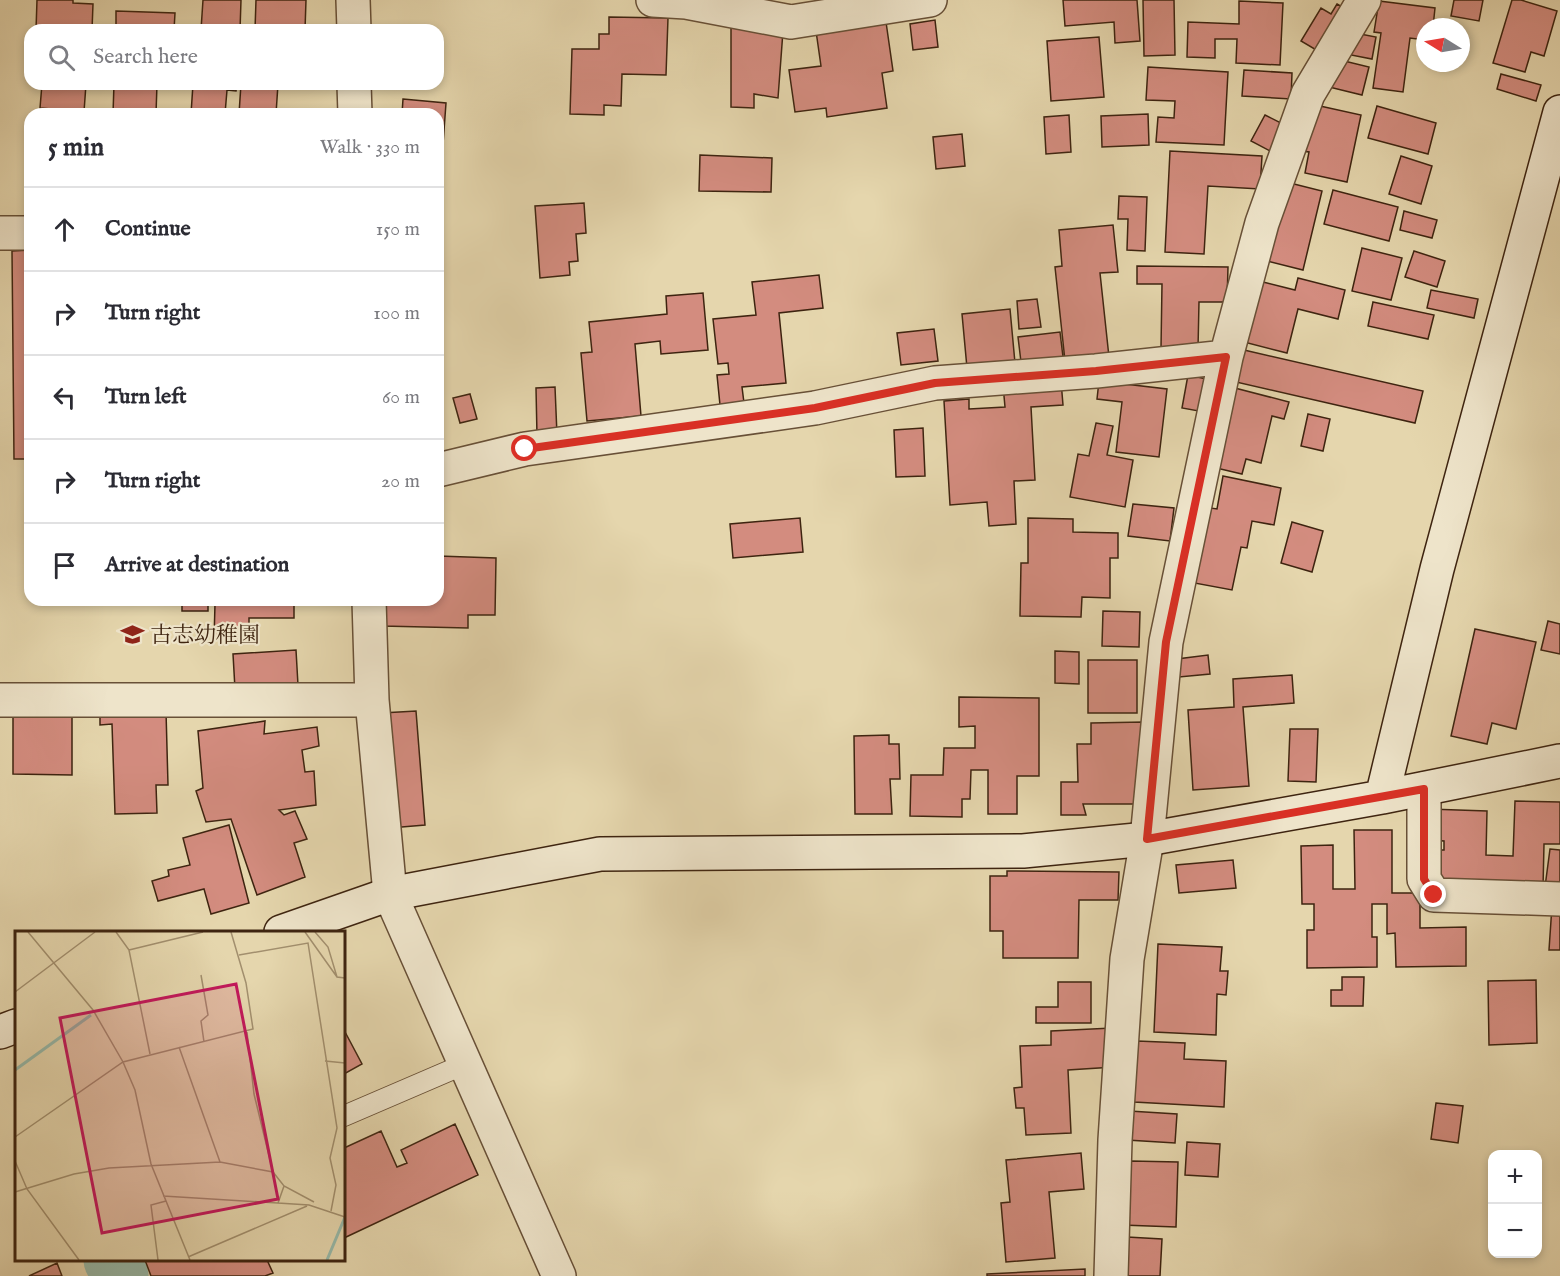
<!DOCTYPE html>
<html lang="en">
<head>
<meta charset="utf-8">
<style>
	:root { --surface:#fff; --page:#f2f2f3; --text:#2b2b33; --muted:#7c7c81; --line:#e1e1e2 }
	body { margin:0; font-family:"IM FELL English","Noto Serif JP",serif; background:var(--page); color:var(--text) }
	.controls { position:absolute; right:18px; bottom:18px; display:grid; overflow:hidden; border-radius:12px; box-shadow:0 3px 9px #0003 }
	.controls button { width:54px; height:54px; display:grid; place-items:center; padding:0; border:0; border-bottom:2px solid var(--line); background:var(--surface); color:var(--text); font:30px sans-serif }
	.compass { position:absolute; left:1416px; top:18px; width:54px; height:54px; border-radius:50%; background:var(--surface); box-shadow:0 3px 9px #0003; rotate:281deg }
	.stop { position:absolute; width:18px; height:18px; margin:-14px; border:4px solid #d93025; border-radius:50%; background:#fff }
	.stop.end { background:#d93025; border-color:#fff; box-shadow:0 2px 6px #0008 }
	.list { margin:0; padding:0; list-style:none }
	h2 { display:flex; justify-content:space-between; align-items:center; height:78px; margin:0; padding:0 24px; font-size:26px }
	h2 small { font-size:20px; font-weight:400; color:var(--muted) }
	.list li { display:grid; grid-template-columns:39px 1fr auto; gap:18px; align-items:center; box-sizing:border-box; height:84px; padding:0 24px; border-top:2px solid var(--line) }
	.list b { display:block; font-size:22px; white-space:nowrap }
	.list em { font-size:20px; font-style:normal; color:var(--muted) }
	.icon { flex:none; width:33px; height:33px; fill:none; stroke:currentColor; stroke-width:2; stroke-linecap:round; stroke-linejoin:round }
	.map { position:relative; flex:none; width:1560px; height:1276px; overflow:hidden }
	.search { position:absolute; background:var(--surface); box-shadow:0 3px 9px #0003; left:24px; top:24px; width:420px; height:66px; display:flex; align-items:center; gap:15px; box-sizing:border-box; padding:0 21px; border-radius:18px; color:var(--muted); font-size:22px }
	.panel { position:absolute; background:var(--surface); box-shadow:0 3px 9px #0003; left:24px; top:108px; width:420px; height:498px; border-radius:18px }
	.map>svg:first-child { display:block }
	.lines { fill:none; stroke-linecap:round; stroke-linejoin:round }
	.river { stroke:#96b9a9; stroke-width:57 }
	.building { fill:#d38c7f; stroke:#3e2410; stroke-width:1.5 }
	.lane-casing { stroke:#685037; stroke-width:22 }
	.street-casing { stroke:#685037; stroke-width:36 }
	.secondary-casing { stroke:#3e2410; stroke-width:36 }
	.lane { stroke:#eee4ca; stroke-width:20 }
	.street { stroke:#eee4ca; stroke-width:33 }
	.secondary { stroke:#eee4ca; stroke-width:33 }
	.route { stroke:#d93025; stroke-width:8 }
	.labels { text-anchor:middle; stroke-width:4.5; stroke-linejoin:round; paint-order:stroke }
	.poi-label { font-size:22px; fill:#3e2410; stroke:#eee4ca; text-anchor:start }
	.inset-river { fill:none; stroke:#96b9a9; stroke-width:3 }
	.inset-road { fill:none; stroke:#a28f6e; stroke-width:1.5 }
	.view { fill:#c2185b; fill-opacity:0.15; stroke:#c2185b; stroke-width:3 }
	.inset-edge { fill:none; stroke:#3e2410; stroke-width:3 }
</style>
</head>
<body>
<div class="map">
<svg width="1560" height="1276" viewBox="0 0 1560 1276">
	<rect width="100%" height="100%" fill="#e5d6ad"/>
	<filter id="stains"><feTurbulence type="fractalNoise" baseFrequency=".00333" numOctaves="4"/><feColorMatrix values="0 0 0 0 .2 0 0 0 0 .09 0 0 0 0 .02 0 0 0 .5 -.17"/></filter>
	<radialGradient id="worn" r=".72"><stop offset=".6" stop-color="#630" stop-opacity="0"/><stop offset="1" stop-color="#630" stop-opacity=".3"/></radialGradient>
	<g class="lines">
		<path class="river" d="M 112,1260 L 120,1276"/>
	</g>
	<path class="building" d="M 37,0 L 73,0 L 73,3 L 93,4 L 92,30 L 36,30 Z
		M 203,0 L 241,0 L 240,30 L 201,30 Z
		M 256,0 L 306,0 L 305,30 L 255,30 Z
		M 1063,0 L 1137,0 L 1140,41 L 1115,43 L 1114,22 L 1065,26 Z
		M 1143,0 L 1174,0 L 1175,55 L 1144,56 Z
		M 1454,0 L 1483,0 L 1479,21 L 1451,16 Z
		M 1512,0 L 1521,0 L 1557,11 L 1544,56 L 1531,52 L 1525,72 L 1493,63 Z
		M 1239,1 L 1283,3 L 1280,65 L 1236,63 L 1237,39 L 1215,39 L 1215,58 L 1187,57 L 1188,22 L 1239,24 Z
		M 1379,1 L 1435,8 L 1433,27 L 1425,27 L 1425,40 L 1410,38 L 1403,92 L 1373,88 L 1381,33 L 1374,32 Z
		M 1337,4 L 1349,11 L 1323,54 L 1301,41 L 1321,8 L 1331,14 Z
		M 116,11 L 175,13 L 174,30 L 116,30 Z
		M 609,17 L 668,18 L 666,75 L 622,74 L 621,106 L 604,105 L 604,115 L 570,114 L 572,49 L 599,49 L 599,34 L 609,34 Z
		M 935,20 L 938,47 L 913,50 L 910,24 Z
		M 731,21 L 783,31 L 778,98 L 754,94 L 754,108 L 731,107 Z
		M 886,22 L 893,71 L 882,73 L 887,108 L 827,117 L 826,108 L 795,112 L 789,70 L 821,66 L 816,31 Z
		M 1355,33 L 1376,37 L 1372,59 L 1351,55 Z
		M 1099,37 L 1104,97 L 1051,101 L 1047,41 Z
		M 1336,59 L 1369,67 L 1362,95 L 1329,87 Z
		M 1148,67 L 1228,72 L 1224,145 L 1156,142 L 1158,117 L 1174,118 L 1175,101 L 1146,100 Z
		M 1244,70 L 1292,73 L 1291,99 L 1242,96 Z
		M 1501,74 L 1541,85 L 1536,101 L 1497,89 Z
		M 42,84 L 86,84 L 84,112 L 40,108 Z
		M 114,84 L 157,84 L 156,114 L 113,114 Z
		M 193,84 L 237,84 L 236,91 L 227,90 L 225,114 L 191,114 Z
		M 241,84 L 278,84 L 276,114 L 239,114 Z
		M 403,99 L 446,103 L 442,158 L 438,158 L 438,114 L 402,114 Z
		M 1311,104 L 1361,115 L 1347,182 L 1305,173 L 1309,152 L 1302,151 Z
		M 1377,106 L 1436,123 L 1428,154 L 1368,138 Z
		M 1148,114 L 1149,145 L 1102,147 L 1101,116 Z
		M 1069,115 L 1071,152 L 1046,154 L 1044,117 Z
		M 1265,115 L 1285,125 L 1272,152 L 1251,141 Z
		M 962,134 L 965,166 L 936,169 L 933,137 Z
		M 1170,151 L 1262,156 L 1260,189 L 1208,186 L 1204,254 L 1165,252 Z
		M 700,155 L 772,158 L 771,192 L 699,191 Z
		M 1401,156 L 1432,166 L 1421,204 L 1389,194 Z
		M 1282,181 L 1322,191 L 1303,270 L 1263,260 Z
		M 1333,190 L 1398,207 L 1389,241 L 1324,224 Z
		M 1119,196 L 1147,197 L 1145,251 L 1127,250 L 1128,219 L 1118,219 Z
		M 584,203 L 586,233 L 576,234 L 578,261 L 569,262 L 570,275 L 540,278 L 535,206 Z
		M 1404,211 L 1437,220 L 1432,238 L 1400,230 Z
		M 1113,225 L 1118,272 L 1100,273 L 1109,357 L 1065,361 L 1055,267 L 1062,266 L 1059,230 Z
		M 1362,248 L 1402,258 L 1391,300 L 1352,291 Z
		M 30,250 L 30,459 L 14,459 L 12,251 Z
		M 1414,251 L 1445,261 L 1437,287 L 1405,277 Z
		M 1137,266 L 1228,267 L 1227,302 L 1199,302 L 1198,349 L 1161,348 L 1162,284 L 1137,284 Z
		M 819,275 L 823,308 L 779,313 L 786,383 L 742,387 L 744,403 L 720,405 L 717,375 L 729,374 L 728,363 L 718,364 L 713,319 L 756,315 L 752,282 Z
		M 1298,278 L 1345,290 L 1338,319 L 1298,309 L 1287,353 L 1240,341 L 1255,280 L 1295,290 Z
		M 1431,290 L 1478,299 L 1474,318 L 1427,308 Z
		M 703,293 L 708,350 L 661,354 L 660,341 L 635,344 L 641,416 L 587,421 L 581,353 L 592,352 L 589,322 L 667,314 L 666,296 Z
		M 1037,299 L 1041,327 L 1019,329 L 1017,301 Z
		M 1373,302 L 1434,315 L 1428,339 L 1368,326 Z
		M 1010,309 L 1015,363 L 967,368 L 962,314 Z
		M 934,329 L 938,361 L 901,365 L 897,333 Z
		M 1060,332 L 1063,357 L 1021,362 L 1018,337 Z
		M 1244,350 L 1423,391 L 1415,423 L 1236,382 Z
		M 1188,375 L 1211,380 L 1204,412 L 1182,408 Z
		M 1061,381 L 1063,405 L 1031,407 L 1035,480 L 1014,481 L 1016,524 L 989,526 L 987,502 L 950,505 L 944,401 L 969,399 L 969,409 L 1005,407 L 1003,385 Z
		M 1099,381 L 1167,389 L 1159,457 L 1116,452 L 1122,402 L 1097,399 Z
		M 555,387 L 557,435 L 537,436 L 536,388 Z
		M 1231,387 L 1289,402 L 1284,419 L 1272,416 L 1261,463 L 1246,459 L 1242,474 L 1212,467 Z
		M 470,394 L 477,419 L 460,423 L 453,398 Z
		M 1308,414 L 1330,419 L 1323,451 L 1301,446 Z
		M 1096,423 L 1113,426 L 1107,455 L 1133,460 L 1125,507 L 1070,497 L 1078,454 L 1089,456 Z
		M 923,428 L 925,476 L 896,477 L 894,430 Z
		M 1223,476 L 1281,488 L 1274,525 L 1252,521 L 1247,548 L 1241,547 L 1232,590 L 1189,582 L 1204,507 L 1217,509 Z
		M 1133,504 L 1174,508 L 1170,541 L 1128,536 Z
		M 800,518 L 803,552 L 733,558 L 730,524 Z
		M 1028,518 L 1073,519 L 1073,532 L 1118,533 L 1118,558 L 1110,558 L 1110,598 L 1082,597 L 1081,617 L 1020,616 L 1021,563 L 1028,563 Z
		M 1292,522 L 1323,531 L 1312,572 L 1281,563 Z
		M 438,556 L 496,558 L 495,615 L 468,615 L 468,628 L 382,626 L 382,600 L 438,600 Z
		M 182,600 L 208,600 L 208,611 L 182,611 Z
		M 234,600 L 294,600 L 294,618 L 249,618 L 249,640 L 214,640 L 215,604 L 234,604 Z
		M 1103,611 L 1140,612 L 1139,647 L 1102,646 Z
		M 1548,621 L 1560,624 L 1560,654 L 1541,650 Z
		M 1475,629 L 1536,642 L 1516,729 L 1492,723 L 1487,744 L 1451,736 Z
		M 296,650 L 298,685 L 235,689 L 233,654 Z
		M 1055,651 L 1079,652 L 1079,684 L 1055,683 Z
		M 1208,655 L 1210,674 L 1179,677 L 1177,659 Z
		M 1088,660 L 1137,660 L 1137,713 L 1088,713 Z
		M 1292,675 L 1294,703 L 1243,707 L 1249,786 L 1193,790 L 1188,710 L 1234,707 L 1233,679 Z
		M 959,697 L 1039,698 L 1039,776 L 1017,776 L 1017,814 L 988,814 L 988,770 L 971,770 L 970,799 L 962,799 L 962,817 L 910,816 L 911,775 L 943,775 L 944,748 L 975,748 L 975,726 L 959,727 Z
		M 166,711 L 168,785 L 156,785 L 157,813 L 115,814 L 112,724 L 100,725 L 100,713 Z
		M 416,711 L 425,825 L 390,828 L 382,713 Z
		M 13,716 L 72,717 L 72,775 L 13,774 Z
		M 265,721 L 264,734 L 317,727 L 319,746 L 302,750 L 305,772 L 314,771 L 316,805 L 279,810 L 284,815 L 295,811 L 307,839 L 294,843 L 305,877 L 257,895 L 231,819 L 206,822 L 196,791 L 203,788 L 198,731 Z
		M 1144,722 L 1137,804 L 1083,804 L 1086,815 L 1061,815 L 1061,782 L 1078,782 L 1077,744 L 1091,744 L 1091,723 Z
		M 1290,729 L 1318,729 L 1316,782 L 1288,781 Z
		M 889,735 L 889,744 L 899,744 L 900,779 L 890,779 L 892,814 L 855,814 L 854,736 Z
		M 1515,801 L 1560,802 L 1560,844 L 1544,844 L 1543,888 L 1435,885 L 1436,850 L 1444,850 L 1444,841 L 1428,840 L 1429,809 L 1487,811 L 1486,855 L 1513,856 Z
		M 229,825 L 249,903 L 211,914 L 204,889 L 158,901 L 152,881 L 169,876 L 168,870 L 190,865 L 183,838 Z
		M 1354,830 L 1392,830 L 1392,893 L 1420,893 L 1420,928 L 1466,927 L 1466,966 L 1396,967 L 1395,933 L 1387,934 L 1387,904 L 1372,904 L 1372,937 L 1377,937 L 1377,967 L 1307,968 L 1307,930 L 1314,930 L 1314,904 L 1302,904 L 1301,846 L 1333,845 L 1333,889 L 1355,889 Z
		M 1550,849 L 1560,850 L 1560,889 L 1545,887 Z
		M 1233,860 L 1236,888 L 1179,893 L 1176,865 Z
		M 1007,871 L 1119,872 L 1118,900 L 1079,900 L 1078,958 L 1003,958 L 1003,931 L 990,931 L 990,876 L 1007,876 Z
		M 1552,906 L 1560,906 L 1560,950 L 1549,950 Z
		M 1158,944 L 1222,947 L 1220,971 L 1228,971 L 1226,995 L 1217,994 L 1216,1035 L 1154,1032 Z
		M 1342,977 L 1364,977 L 1363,1006 L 1331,1006 L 1331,990 L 1342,990 Z
		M 1536,980 L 1537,1043 L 1489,1045 L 1488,981 Z
		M 1058,982 L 1091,982 L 1091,1023 L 1036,1023 L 1036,1007 L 1058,1007 Z
		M 1112,1028 L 1114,1067 L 1068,1070 L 1071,1133 L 1026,1135 L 1024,1108 L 1016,1108 L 1014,1088 L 1022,1087 L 1020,1046 L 1051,1045 L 1051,1031 Z
		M 344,1030 L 362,1064 L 344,1074 Z
		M 1137,1041 L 1185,1043 L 1184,1059 L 1226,1061 L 1224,1107 L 1134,1102 Z
		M 1436,1103 L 1463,1106 L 1458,1143 L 1431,1139 Z
		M 1129,1111 L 1177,1114 L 1175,1143 L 1127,1140 Z
		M 455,1124 L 478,1175 L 344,1238 L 344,1148 L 381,1131 L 397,1167 L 407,1163 L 401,1150 Z
		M 1187,1142 L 1220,1144 L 1218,1177 L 1185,1175 Z
		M 1081,1153 L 1084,1189 L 1049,1192 L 1055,1258 L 1006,1262 L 1001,1203 L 1010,1202 L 1006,1160 Z
		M 1131,1161 L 1178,1162 L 1176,1227 L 1122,1225 Z
		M 1127,1237 L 1162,1239 L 1160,1276 L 1125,1276 Z
		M 145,1260 L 267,1260 L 273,1273 L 265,1276 L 151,1276 Z
		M 57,1263 L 62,1276 L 29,1276 Z
		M 1085,1269 L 1085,1276 L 987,1276 L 987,1274 Z"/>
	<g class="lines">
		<defs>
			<path id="lane" d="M 344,1116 L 465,1064"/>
			<path id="street" d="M 353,0 L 354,30
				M 653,0 L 686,2 L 791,22 L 930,0
				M 354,84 L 355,114
				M 0,233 L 30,233
				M 438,470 L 525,449 L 815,408 L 935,383 L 1096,371 L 1226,357
				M 369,600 L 372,700 L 390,894 L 559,1276
				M 0,700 L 372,700
				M 1424,789 L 1424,879 L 1434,895 L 1560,899
				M 1111,1276 L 1115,1140 L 1127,959 L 1147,839 L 1166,642 L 1226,357 L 1262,223 L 1308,94 L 1364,0"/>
			<path id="secondary" d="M 1382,797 L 1437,569 L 1560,112
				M 281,932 L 390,894 L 600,854 L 1023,851 L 1147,839 L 1382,797 L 1560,761
				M 0,1032 L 16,1026"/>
		</defs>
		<use href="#lane" class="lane-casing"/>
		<use href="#street" class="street-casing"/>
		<use href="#secondary" class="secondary-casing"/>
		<use href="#lane" class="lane"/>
		<use href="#street" class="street"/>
		<use href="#secondary" class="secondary"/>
	</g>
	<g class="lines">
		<path class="route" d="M 525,449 L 815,408 L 935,383 L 1096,371 L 1226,357 L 1166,642 L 1147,839 L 1424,789 L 1424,879 L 1434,895"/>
	</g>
	<defs>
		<symbol id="school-bare" viewBox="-9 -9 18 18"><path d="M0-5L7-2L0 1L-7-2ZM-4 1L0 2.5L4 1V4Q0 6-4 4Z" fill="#8f2418" stroke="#eee4ca" stroke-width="2.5" paint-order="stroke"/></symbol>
	</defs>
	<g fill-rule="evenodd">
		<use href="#school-bare" x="116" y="618" width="33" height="33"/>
	</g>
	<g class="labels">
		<g class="poi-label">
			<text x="150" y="642">古志幼稚園</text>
		</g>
	</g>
	<g transform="translate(15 931)">
		<rect width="330" height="330" fill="#e5d6ad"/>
		<path class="inset-river" d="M 0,139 L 76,84M 312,329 L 330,286"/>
		<path class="inset-road" d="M 13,1 L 78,79 L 108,131 L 120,159 L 136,233 L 175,329M 101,1 L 114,19 L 135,123M 290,1 L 322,46M 300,1 L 313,16 L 322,46 L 330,47M 114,19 L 188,1M 224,24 L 293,12 L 322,197 L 315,227 L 321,254 L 316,280M 186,44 L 193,84 L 186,90 L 189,111M 0,61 L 80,1M 232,101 L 239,163 L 258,241M 164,116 L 205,231M 310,130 L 330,132M 0,206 L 108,131 L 238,98 L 231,52 L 216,1M 0,230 L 12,258 L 64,329M 0,261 L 59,243 L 94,237 L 205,231 L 258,241 L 269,255 L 299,271M 148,265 L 294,274 L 330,286M 263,272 L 269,255M 173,326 L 292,275M 143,329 L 136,274 L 151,270"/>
		<path class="view" d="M 221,53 L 263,268 L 87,302 L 45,87 Z"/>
		<rect width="330" height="330" class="inset-edge"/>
	</g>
	<rect width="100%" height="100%" filter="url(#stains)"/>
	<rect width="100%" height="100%" fill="url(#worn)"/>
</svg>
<div class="controls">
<button>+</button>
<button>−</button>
</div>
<svg class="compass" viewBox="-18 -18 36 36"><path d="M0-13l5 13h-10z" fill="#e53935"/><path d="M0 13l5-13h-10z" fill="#7c7c81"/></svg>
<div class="stop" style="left:525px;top:449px"></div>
<div class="stop end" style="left:1434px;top:895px"></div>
<div class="search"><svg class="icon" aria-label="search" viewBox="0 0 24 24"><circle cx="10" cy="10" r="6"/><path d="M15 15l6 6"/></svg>Search here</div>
<section class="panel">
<h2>5 min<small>Walk · 330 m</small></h2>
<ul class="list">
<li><svg class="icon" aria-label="ahead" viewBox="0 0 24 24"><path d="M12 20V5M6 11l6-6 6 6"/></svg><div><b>Continue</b></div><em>150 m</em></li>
<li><svg class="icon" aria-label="right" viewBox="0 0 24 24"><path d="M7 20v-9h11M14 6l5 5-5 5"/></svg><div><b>Turn right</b></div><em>100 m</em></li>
<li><svg class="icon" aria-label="left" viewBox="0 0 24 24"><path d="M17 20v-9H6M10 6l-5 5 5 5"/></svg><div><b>Turn left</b></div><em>60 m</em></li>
<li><svg class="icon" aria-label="right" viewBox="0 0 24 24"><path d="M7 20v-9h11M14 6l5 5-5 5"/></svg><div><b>Turn right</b></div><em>20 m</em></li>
<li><svg class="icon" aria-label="arrive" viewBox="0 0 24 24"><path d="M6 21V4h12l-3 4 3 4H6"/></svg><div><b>Arrive at destination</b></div></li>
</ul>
</section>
</div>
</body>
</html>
